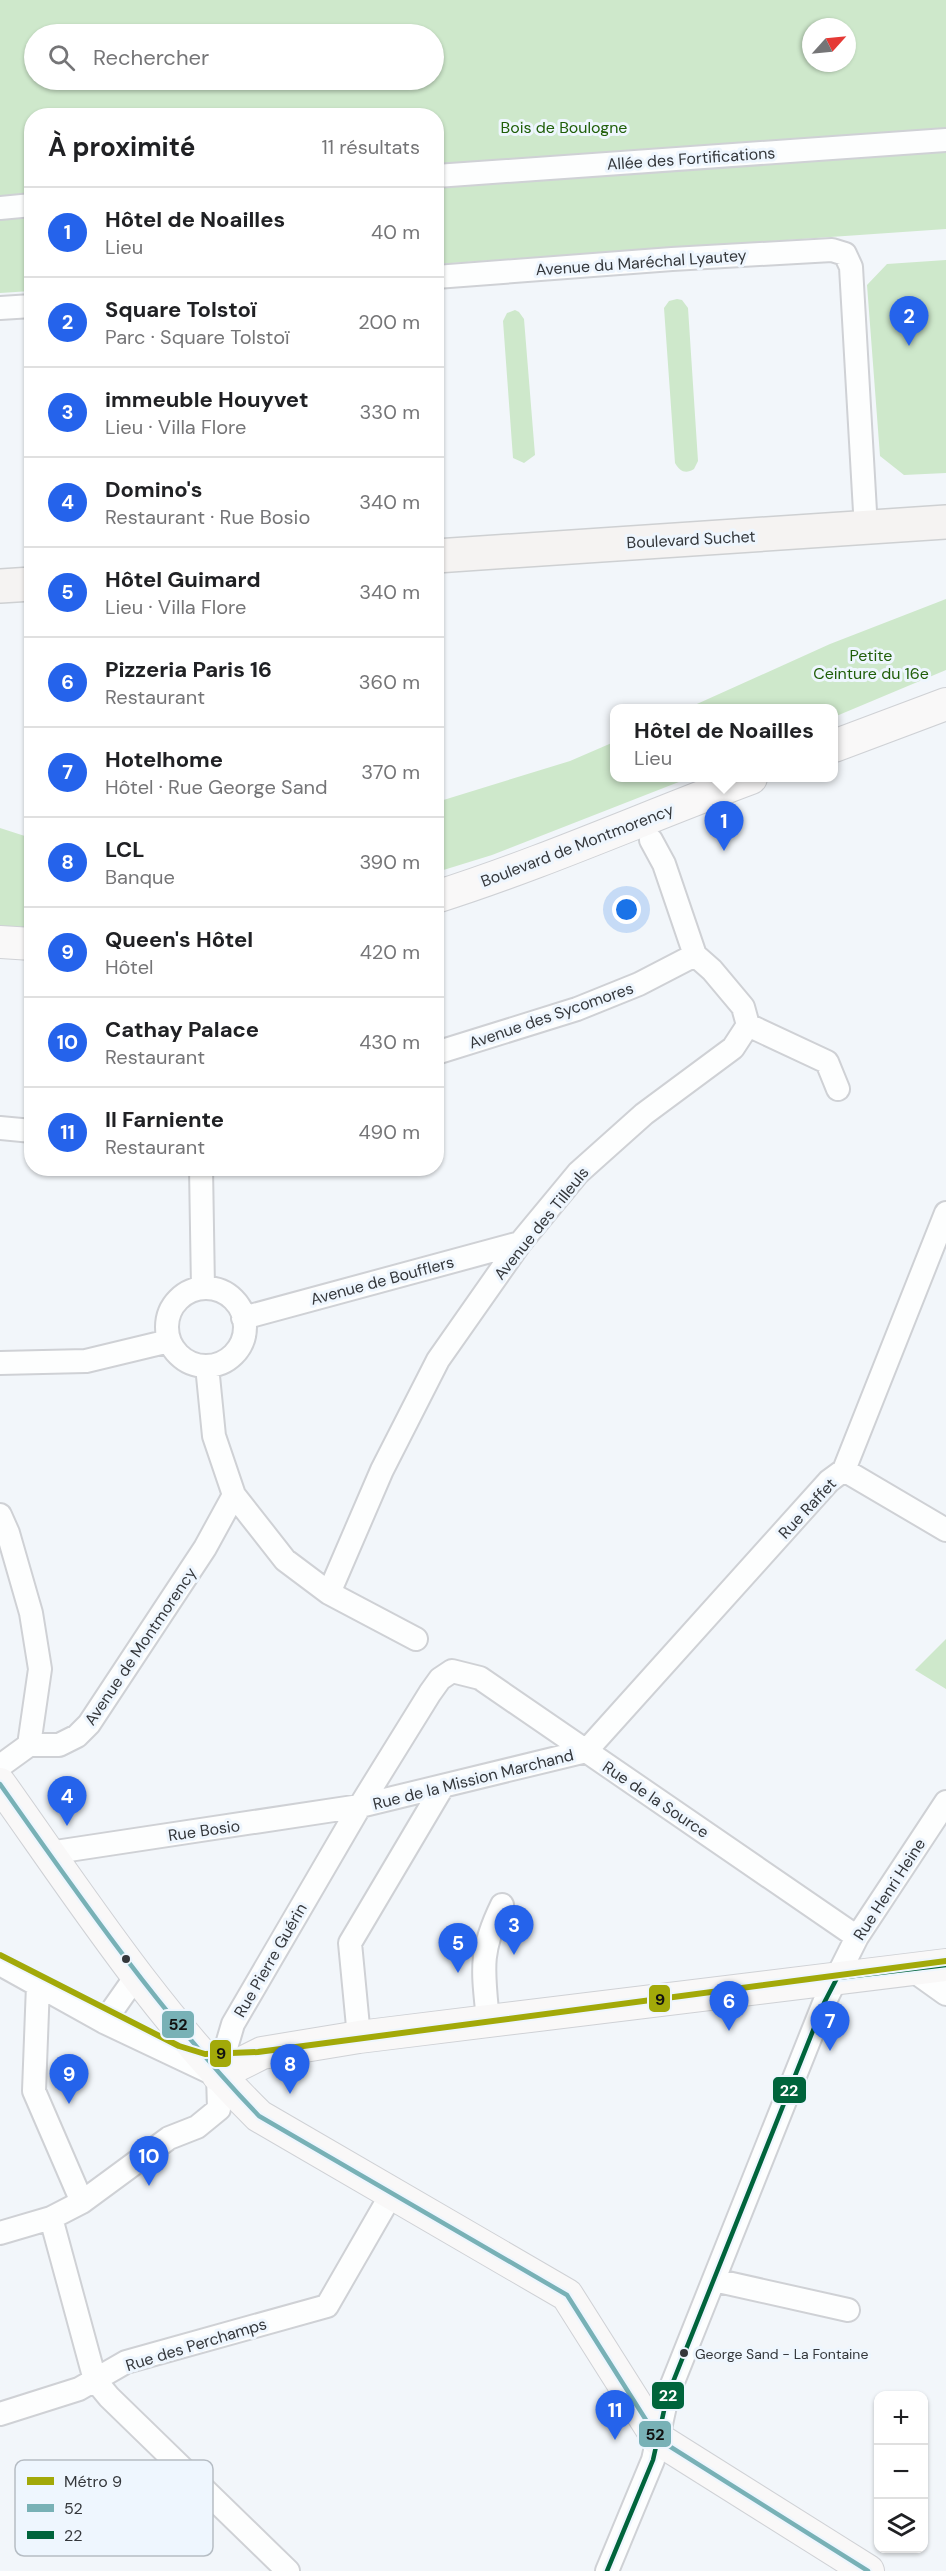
<!DOCTYPE html>
<html lang="fr">
<head>
<meta charset="utf-8">
<style>
	:root { --surface:#fff; --page:#f2f2f2; --text:#202124; --muted:#757577; --line:#e0e0e0; --accent:#2563eb }
	body { margin:0; font-family:"DM Sans",sans-serif; background:var(--page); color:var(--text) }
	.controls { position:absolute; right:18px; bottom:18px; display:grid; overflow:hidden; border-radius:12px; box-shadow:0 2px 4px #0004 }
	.controls button { width:54px; height:54px; display:grid; place-items:center; padding:0; border:0; border-bottom:2px solid var(--line); background:var(--surface); color:var(--text); font:30px sans-serif }
	.compass { position:absolute; left:802px; top:18px; width:54px; height:54px; border-radius:50%; background:var(--surface); box-shadow:0 2px 4px #0004; rotate:63deg }
	.you { position:absolute; left:627px; top:910px; width:21px; height:21px; margin:-15px; border:4px solid #fff; border-radius:50%; background:#1a73e8; box-shadow:0 0 0 9px #1a73e833 }
	.badge { display:grid; place-items:center; width:39px; height:39px; border-radius:50%; background:var(--accent); color:#fff; font-size:20px; font-weight:700 }
	.pin { position:absolute; translate:-50% -50px; filter:drop-shadow(0 2px 3px #0008) }
	.pin::after { content:''; position:absolute; top:32px; width:21px; height:18px; background:inherit; clip-path:polygon(0 0,100% 0,50% 100%) }
	.popup { position:absolute; left:610px; top:704px; width:228px; height:78px; box-sizing:border-box; display:grid; place-content:center; border-radius:12px; background:var(--surface); filter:drop-shadow(0 2px 4px #0005); font-size:20px; white-space:nowrap; color:var(--muted) }
	.popup b { font-size:22px; color:var(--text) }
	.popup::after { content:''; position:absolute; left:50%; top:100%; margin-left:-12px; border:12px solid transparent; border-top-color:var(--surface) }
	.list { margin:0; padding:0; list-style:none }
	h2 { display:flex; justify-content:space-between; align-items:center; height:78px; margin:0; padding:0 24px; font-size:26px }
	h2 small { font-size:20px; font-weight:400; color:var(--muted) }
	.list li { display:grid; grid-template-columns:39px 1fr auto; gap:18px; align-items:center; box-sizing:border-box; height:90px; padding:0 24px; border-top:2px solid var(--line) }
	.list b { display:block; font-size:22px; white-space:nowrap }
	.list p { margin:0; font-size:20px; white-space:nowrap; color:var(--muted) }
	.list em { font-size:20px; font-style:normal; color:var(--muted) }
	.icon { flex:none; width:33px; height:33px; fill:none; stroke:currentColor; stroke-width:2; stroke-linecap:round; stroke-linejoin:round }
	.map { position:relative; flex:none; width:946px; height:2571px; overflow:hidden }
	.search { position:absolute; background:var(--surface); box-shadow:0 2px 4px #0004; left:24px; top:24px; width:420px; height:66px; display:flex; align-items:center; gap:15px; box-sizing:border-box; padding:0 21px; border-radius:33px; color:var(--muted); font-size:22px }
	.panel { position:absolute; background:var(--surface); box-shadow:0 2px 4px #0004; left:24px; top:108px; width:420px; height:1068px; border-radius:24px }
	.map>svg:first-child { display:block }
	.green { fill:#cee8cb; fill-rule:evenodd }
	.lines { fill:none; stroke-linecap:round; stroke-linejoin:round }
	.street-casing { stroke:#cfd1d5; stroke-width:26 }
	.secondary-casing { stroke:#cfd1d5; stroke-width:34 }
	.primary-casing { stroke:#ced0d2; stroke-width:36 }
	.street { stroke:#fdfefe; stroke-width:22 }
	.secondary { stroke:#f9f8f8; stroke-width:32 }
	.primary { stroke:#f5f3f2; stroke-width:33 }
	.bus-1-casing { stroke:#eef6fe; stroke-width:9 }
	.bus-2-casing { stroke:#eef6fe; stroke-width:9 }
	.bus-1 { stroke:#78b1b6; stroke-width:4.5 }
	.bus-2 { stroke:#00643c; stroke-width:4.5 }
	.metro-1-casing { stroke:#eef6fe; stroke-width:10 }
	.metro-1 { stroke:#a2a909; stroke-width:6 }
	.bus-dot { fill:#34373b; stroke:#eef6fe; stroke-width:2 }
	.labels { text-anchor:middle; stroke-width:6; stroke-linejoin:round; paint-order:stroke }
	.bus-label { font-size:14px; fill:#34373b; stroke:#eef6fe; text-anchor:start }
	.park-label { font-size:16px; fill:#1f5e09; stroke:#eef6fe }
	.street-label { font-size:16px; fill:#34373b; stroke:#eef6fe }
	.key { fill:#eef6fe; stroke:#b6bdc4; stroke-width:1.5 }
	.key-label { font-size:16px; fill:#34373b }
	.line-badge { stroke:#eef6fe; stroke-width:2 }
	.badge-label { font-size:16px; text-anchor:middle; font-weight:bold; fill:#fff }
	.pale-badge-label { font-size:16px; text-anchor:middle; font-weight:bold; fill:#111 }
</style>
</head>
<body>
<div class="map">
<svg width="946" height="2571" viewBox="0 0 946 2571">
	<rect width="100%" height="100%" fill="#f2f6fa"/>
	<path class="green" d="M 0,0 L 946,0 L 946,229 L 437,264 L 436,116 L 32,116 L 31,291 L 0,293 ZM 811,27 L 847,27 L 847,63 L 811,63 ZM 34,34 L 434,34 L 434,80 L 34,80 Z
		M 946,260 L 946,473 L 904,475 L 880,456 L 867,285 L 887,264 Z
		M 677,299 L 682,300 L 688,308 L 698,461 L 694,469 C 686,474 680,472 675,463 L 664,308 L 669,301 Z
		M 515,310 L 519,312 L 524,319 L 535,455 L 524,463 L 513,458 L 503,321 L 507,313 Z
		M 946,599 L 946,670 L 834,717 L 834,708 L 688,708 L 830,644 Z
		M 614,742 L 614,778 L 689,778 L 492,855 L 437,872 L 437,802 L 570,761 Z
		M 0,828 L 31,838 L 31,927 L 0,929 Z
		M 946,1639 L 946,1689 L 915,1670 Z"/>
	<g class="lines">
		<defs>
			<path id="street" d="M 436,176 L 946,140
				M 0,208 L 32,205
				M 436,277 L 672,259 L 832,250 L 845,254 L 851,267 L 866,529
				M 0,308 L 32,306
				M 748,1025 L 827,1062 L 838,1089
				M 436,1053 L 577,1009 L 639,984 L 695,955
				M 0,1128 L 32,1131
				M 201,1168 L 203,1288
				M167 1327a39 39 0 1 1 78 0a39 39 0 1 1-78 0Z
				M 243,1318 L 520,1243
				M 0,1363 L 86,1361 L 169,1341
				M 207,1366 L 214,1436 L 234,1495 L 285,1560 L 329,1593 L 416,1639
				M 844,1470 L 946,1530
				M 0,1515 L 8,1533 L 31,1613 L 40,1669 L 29,1745
				M 329,1593 L 382,1470 L 438,1360 L 520,1243 L 578,1173 L 644,1114 L 733,1048 L 748,1025 L 743,1007 L 712,970 L 695,955 L 664,864 L 651,840
				M 586,1751 L 829,1481 L 844,1470 L 946,1213
				M 0,1766 L 29,1745 L 59,1745 L 77,1736 L 89,1724 L 205,1548 L 234,1495
				M 49,1853 L 360,1806 L 586,1751
				M 0,1964 L 104,2022 L 214,2074
				M 911,1969 L 946,1994
				M 38,1985 L 34,2091 L 82,2202
				M 488,2020 C 483,1970 479,1952 502,1905
				M 104,2022 L 137,1975
				M 359,2037 L 350,1943 L 443,1786
				M 51,2218 L 95,2380 L 109,2397 L 288,2571
				M 0,2233 L 51,2218 L 82,2202 L 169,2138 L 197,2127 L 219,2109 L 218,2075 L 233,2024 L 360,1806 L 430,1693 L 440,1679 L 452,1671 L 480,1678 L 857,1937
				M 714,2280 L 848,2310
				M 0,2414 L 79,2389 L 126,2362 L 327,2306 L 392,2193
				M 607,2571 L 653,2460 L 667,2397 L 824,2003 L 857,1937 L 946,1802"/>
			<path id="secondary" d="M 834,746 L 946,704
				M 436,897 C 543,863 646,817 751,778
				M 0,942 L 32,944
				M 0,1784 C 81,1898 158,2017 259,2116 L 567,2295 L 658,2439 L 868,2571
				M 218,2075 L 262,2053 L 359,2037 L 946,1965"/>
			<path id="primary" d="M 436,556 L 946,522
				M 0,586 L 32,584"/>
		</defs>
		<use href="#street" class="street-casing"/>
		<use href="#secondary" class="secondary-casing"/>
		<use href="#primary" class="primary-casing"/>
		<use href="#street" class="street"/>
		<use href="#secondary" class="secondary"/>
		<use href="#primary" class="primary"/>
		<defs>
			<path id="bus-1" d="M 0,1784 C 81,1899 161,2014 259,2116 L 567,2295 L 658,2439 L 868,2571"/>
			<path id="bus-2" d="M 607,2571 L 653,2460 L 667,2397 L 824,2003 L 837,1978 L 946,1965"/>
		</defs>
		<use href="#bus-1" class="bus-1-casing"/>
		<use href="#bus-2" class="bus-2-casing"/>
		<use href="#bus-1" class="bus-1"/>
		<use href="#bus-2" class="bus-2"/>
		<defs>
			<path id="metro-1" d="M 0,1955 L 179,2046 L 205,2054 L 258,2052 L 946,1961"/>
		</defs>
		<use href="#metro-1" class="metro-1-casing"/>
		<use href="#metro-1" class="metro-1"/>
	</g>
	<g class="bus-dot">
		<circle cx="126" cy="1959" r="5"/>
		<circle cx="684" cy="2353" r="5"/>
	</g>
	<g class="labels">
		<g class="bus-label">
			<text x="695" y="2359">George Sand - La Fontaine</text>
		</g>
		<g class="park-label">
			<text x="564" y="133">Bois de Boulogne</text>
			<text x="871" y="661">Petite<tspan x="871" dy="18">Ceinture du 16e</tspan></text>
		</g>
		<g class="street-label">
			<text transform="translate(691 158) rotate(-4)" y="6">Allée des Fortifications</text>
			<text transform="translate(641 262) rotate(-4)" y="6">Avenue du Maréchal Lyautey</text>
			<text transform="translate(691 539) rotate(-3)" y="6">Boulevard Suchet</text>
			<text transform="translate(577 845) rotate(-21)" y="6">Boulevard de Montmorency</text>
			<text transform="translate(551 1015) rotate(-19)" y="6">Avenue des Sycomores</text>
			<text transform="translate(541 1223) rotate(-51)" y="6">Avenue des Tilleuls</text>
			<text transform="translate(382 1280) rotate(-15)" y="6">Avenue de Boufflers</text>
			<text transform="translate(807 1508) rotate(-47)" y="6">Rue Raffet</text>
			<text transform="translate(140 1646) rotate(-56)" y="6">Avenue de Montmorency</text>
			<text transform="translate(473 1779) rotate(-14)" y="6">Rue de la Mission Marchand</text>
			<text transform="translate(656 1799) rotate(34)" y="6">Rue de la Source</text>
			<text transform="translate(204 1830) rotate(-8)" y="6">Rue Bosio</text>
			<text transform="translate(889 1889) rotate(-57)" y="6">Rue Henri Heine</text>
			<text transform="translate(270 1960) rotate(-60)" y="6">Rue Pierre Guérin</text>
			<text transform="translate(196 2344) rotate(-17)" y="6">Rue des Perchamps</text>
		</g>
	</g>
	<rect x="15" y="2460" width="198" height="96" rx="9" class="key"/>
	<rect x="27" y="2477" width="27" height="8" fill="#a2a909"/>
	<rect x="27" y="2504" width="27" height="8" fill="#78b1b6"/>
	<rect x="27" y="2531" width="27" height="8" fill="#00643c"/>
	<g class="key-label">
		<text x="64" y="2487">Métro 9</text>
		<text x="64" y="2514">52</text>
		<text x="64" y="2541">22</text>
	</g>
	<g class="line-badge">
		<rect x="648" y="1984" width="23" height="29" rx="6" fill="#a2a909"/>
		<rect x="161" y="2010" width="34" height="29" rx="6" fill="#78b1b6"/>
		<rect x="209" y="2039" width="23" height="29" rx="6" fill="#a2a909"/>
		<rect x="772" y="2076" width="35" height="28" rx="6" fill="#00643c"/>
		<rect x="651" y="2381" width="34" height="29" rx="6" fill="#00643c"/>
		<rect x="638" y="2420" width="34" height="28" rx="6" fill="#78b1b6"/>
	</g>
	<g class="badge-label">
		<text x="789" y="2096">22</text>
		<text x="668" y="2401">22</text>
	</g>
	<g class="pale-badge-label">
		<text x="660" y="2005">9</text>
		<text x="178" y="2030">52</text>
		<text x="221" y="2059">9</text>
		<text x="655" y="2440">52</text>
	</g>
</svg>
<div class="controls">
<button>+</button>
<button>−</button>
<button><svg class="icon" aria-label="layers" viewBox="0 0 24 24"><path d="M12 4l9 5-9 5-9-5zM3 14l9 5 9-5"/></svg></button>
</div>
<svg class="compass" viewBox="-18 -18 36 36"><path d="M0-13l5 13h-10z" fill="#e53935"/><path d="M0 13l5-13h-10z" fill="#757577"/></svg>
<div class="you"></div>
<div class="pin badge" style="left:724px;top:851px">1</div>
<div class="popup"><b>Hôtel de Noailles</b>Lieu</div>
<div class="pin badge" style="left:909px;top:346px">2</div>
<div class="pin badge" style="left:514px;top:1955px">3</div>
<div class="pin badge" style="left:67px;top:1826px">4</div>
<div class="pin badge" style="left:458px;top:1973px">5</div>
<div class="pin badge" style="left:729px;top:2031px">6</div>
<div class="pin badge" style="left:830px;top:2051px">7</div>
<div class="pin badge" style="left:290px;top:2094px">8</div>
<div class="pin badge" style="left:69px;top:2104px">9</div>
<div class="pin badge" style="left:149px;top:2186px">10</div>
<div class="pin badge" style="left:615px;top:2440px">11</div>
<div class="search"><svg class="icon" aria-label="search" viewBox="0 0 24 24"><circle cx="10" cy="10" r="6"/><path d="M15 15l6 6"/></svg>Rechercher</div>
<section class="panel">
<h2>À proximité<small>11 résultats</small></h2>
<ul class="list">
<li><span class="badge">1</span><div><b>Hôtel de Noailles</b><p>Lieu</p></div><em>40 m</em></li>
<li><span class="badge">2</span><div><b>Square Tolstoï</b><p>Parc · Square Tolstoï</p></div><em>200 m</em></li>
<li><span class="badge">3</span><div><b>immeuble Houyvet</b><p>Lieu · Villa Flore</p></div><em>330 m</em></li>
<li><span class="badge">4</span><div><b>Domino's</b><p>Restaurant · Rue Bosio</p></div><em>340 m</em></li>
<li><span class="badge">5</span><div><b>Hôtel Guimard</b><p>Lieu · Villa Flore</p></div><em>340 m</em></li>
<li><span class="badge">6</span><div><b>Pizzeria Paris 16</b><p>Restaurant</p></div><em>360 m</em></li>
<li><span class="badge">7</span><div><b>Hotelhome</b><p>Hôtel · Rue George Sand</p></div><em>370 m</em></li>
<li><span class="badge">8</span><div><b>LCL</b><p>Banque</p></div><em>390 m</em></li>
<li><span class="badge">9</span><div><b>Queen's Hôtel</b><p>Hôtel</p></div><em>420 m</em></li>
<li><span class="badge">10</span><div><b>Cathay Palace</b><p>Restaurant</p></div><em>430 m</em></li>
<li><span class="badge">11</span><div><b>Il Farniente</b><p>Restaurant</p></div><em>490 m</em></li>
</ul>
</section>
</div>
</body>
</html>
